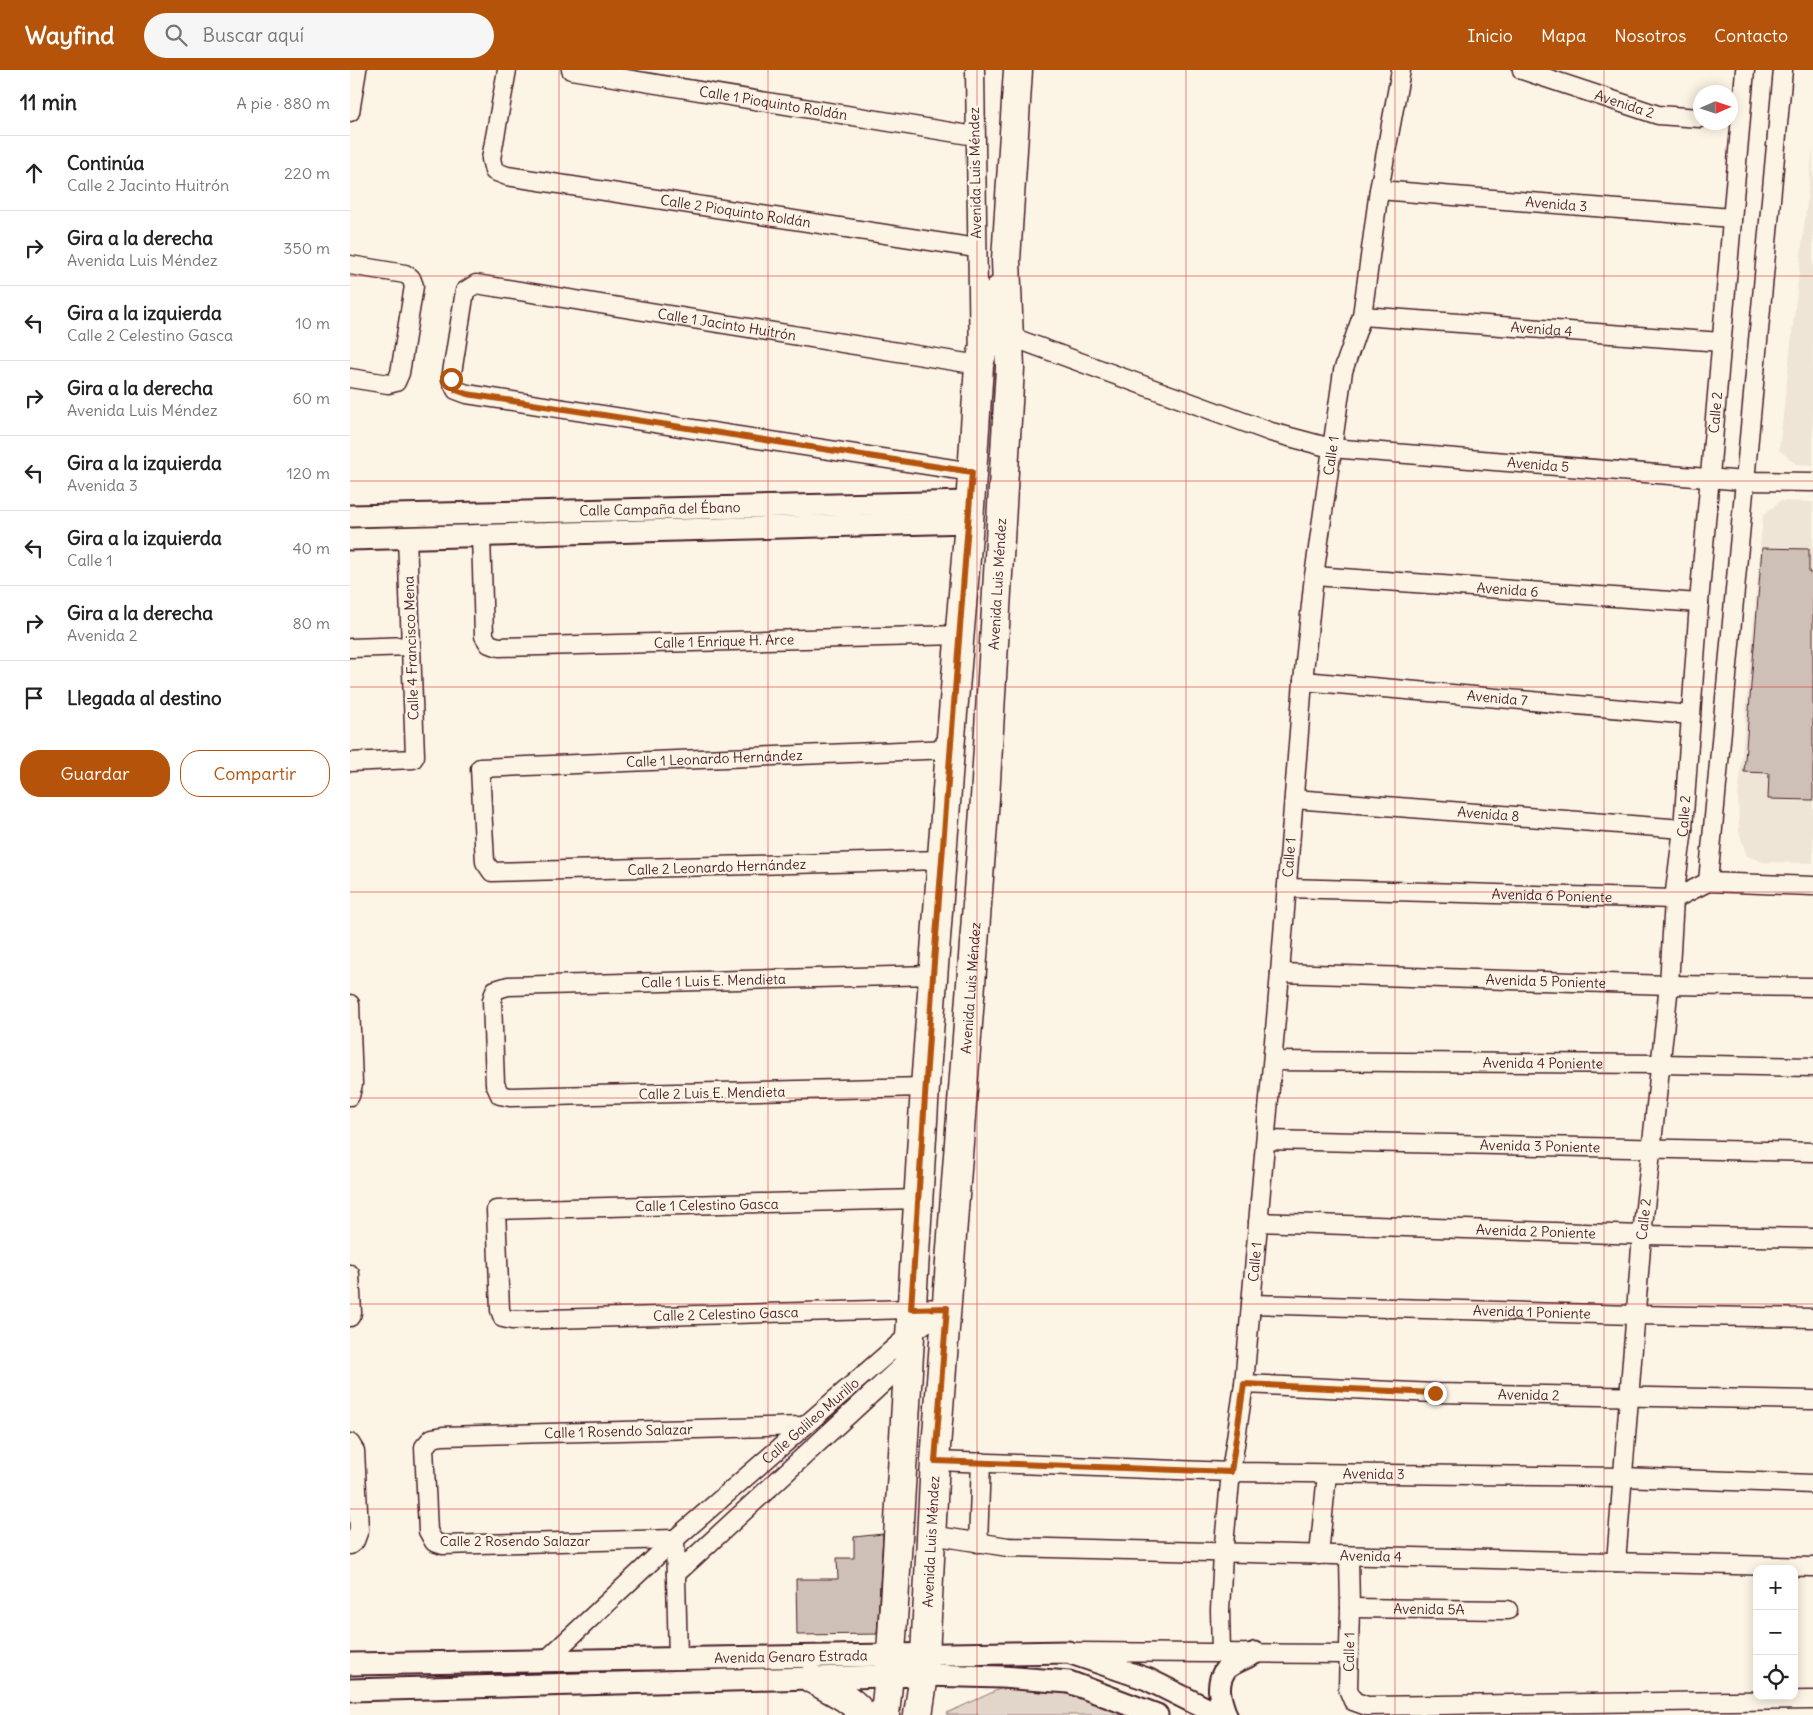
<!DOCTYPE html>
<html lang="es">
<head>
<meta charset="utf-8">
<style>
	:root { --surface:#fff; --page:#f6f6f6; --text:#222; --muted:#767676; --line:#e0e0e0; --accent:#b45309 }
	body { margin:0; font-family:Delius,sans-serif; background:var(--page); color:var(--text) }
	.controls { position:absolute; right:15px; bottom:15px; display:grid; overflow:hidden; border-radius:10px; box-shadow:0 2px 12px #0003 }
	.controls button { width:45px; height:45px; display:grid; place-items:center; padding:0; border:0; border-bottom:1px solid var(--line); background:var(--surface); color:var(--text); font:25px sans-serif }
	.compass { position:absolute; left:1343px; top:15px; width:45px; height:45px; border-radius:50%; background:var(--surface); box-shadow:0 2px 12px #0003; rotate:87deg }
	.stop { position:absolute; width:15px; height:15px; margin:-11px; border:4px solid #b45309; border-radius:50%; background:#fff }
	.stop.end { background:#b45309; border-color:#fff; box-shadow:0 1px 5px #0008 }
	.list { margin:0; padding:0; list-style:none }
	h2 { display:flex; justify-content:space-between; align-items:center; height:65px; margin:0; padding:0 20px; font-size:21px }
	h2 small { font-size:16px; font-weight:400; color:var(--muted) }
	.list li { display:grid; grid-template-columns:32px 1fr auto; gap:15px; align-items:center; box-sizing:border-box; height:75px; padding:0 20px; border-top:1px solid var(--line) }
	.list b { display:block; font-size:19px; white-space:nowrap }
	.list p { margin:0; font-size:16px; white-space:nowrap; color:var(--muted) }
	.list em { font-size:16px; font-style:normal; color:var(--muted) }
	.actions { display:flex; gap:10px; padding:15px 20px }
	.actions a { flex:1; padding:11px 0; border:1px solid var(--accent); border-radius:20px; text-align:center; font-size:18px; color:var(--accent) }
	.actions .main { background:var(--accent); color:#fff }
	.icon { flex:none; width:28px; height:28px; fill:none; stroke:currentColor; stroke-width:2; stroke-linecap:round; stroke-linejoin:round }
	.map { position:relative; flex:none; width:1463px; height:1645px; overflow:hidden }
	header { display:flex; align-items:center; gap:30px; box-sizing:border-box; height:70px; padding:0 25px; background:var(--accent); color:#fff }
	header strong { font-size:24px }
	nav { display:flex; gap:28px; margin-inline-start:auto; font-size:18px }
	.search { width:350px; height:45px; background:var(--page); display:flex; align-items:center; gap:12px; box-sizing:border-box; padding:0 18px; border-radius:28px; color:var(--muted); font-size:19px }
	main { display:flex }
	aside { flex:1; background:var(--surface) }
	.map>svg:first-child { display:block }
	.built { fill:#eee5d7 }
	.green { fill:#e2d5ca; stroke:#967a7a }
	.building { fill:#cfc0b7; stroke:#4a1f2b }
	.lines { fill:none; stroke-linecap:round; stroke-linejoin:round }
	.minor-casing { stroke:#4a1f2b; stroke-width:21 }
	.tertiary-casing { stroke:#4a1f2b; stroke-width:25 }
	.primary-casing { stroke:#4a1f2b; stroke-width:31 }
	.minor { stroke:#fcf5e5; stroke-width:18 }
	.tertiary { stroke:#fcf5e5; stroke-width:21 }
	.primary { stroke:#fcf5e5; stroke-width:28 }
	.route { stroke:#b45309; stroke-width:6 }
	.grid { fill:none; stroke:#d62828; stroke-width:1; stroke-opacity:0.55 }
	.labels { text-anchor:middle; stroke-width:4.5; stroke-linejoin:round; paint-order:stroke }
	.street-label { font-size:14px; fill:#4a1f2b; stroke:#fcf5e5 }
</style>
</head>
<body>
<header>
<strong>Wayfind</strong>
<div class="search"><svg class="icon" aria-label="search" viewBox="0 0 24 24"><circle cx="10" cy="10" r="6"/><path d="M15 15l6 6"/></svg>Buscar aquí</div>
<nav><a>Inicio</a><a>Mapa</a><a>Nosotros</a><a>Contacto</a></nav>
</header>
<main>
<aside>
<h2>11 min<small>A pie · 880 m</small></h2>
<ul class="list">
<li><svg class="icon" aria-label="ahead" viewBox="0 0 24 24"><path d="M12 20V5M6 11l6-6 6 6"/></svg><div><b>Continúa</b><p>Calle 2 Jacinto Huitrón</p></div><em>220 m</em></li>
<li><svg class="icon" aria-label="right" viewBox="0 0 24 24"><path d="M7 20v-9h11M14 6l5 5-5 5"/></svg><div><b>Gira a la derecha</b><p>Avenida Luis Méndez</p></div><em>350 m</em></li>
<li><svg class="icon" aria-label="left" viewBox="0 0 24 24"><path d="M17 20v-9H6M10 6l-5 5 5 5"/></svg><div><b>Gira a la izquierda</b><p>Calle 2 Celestino Gasca</p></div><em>10 m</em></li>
<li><svg class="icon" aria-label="right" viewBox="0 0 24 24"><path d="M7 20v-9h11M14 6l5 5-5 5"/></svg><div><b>Gira a la derecha</b><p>Avenida Luis Méndez</p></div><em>60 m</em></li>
<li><svg class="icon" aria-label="left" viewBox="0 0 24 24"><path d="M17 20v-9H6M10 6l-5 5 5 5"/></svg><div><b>Gira a la izquierda</b><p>Avenida 3</p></div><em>120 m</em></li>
<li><svg class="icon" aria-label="left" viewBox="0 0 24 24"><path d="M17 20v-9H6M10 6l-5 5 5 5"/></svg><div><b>Gira a la izquierda</b><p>Calle 1</p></div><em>40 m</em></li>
<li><svg class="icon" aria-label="right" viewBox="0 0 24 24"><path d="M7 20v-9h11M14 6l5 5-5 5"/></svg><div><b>Gira a la derecha</b><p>Avenida 2</p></div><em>80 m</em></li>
<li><svg class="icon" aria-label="arrive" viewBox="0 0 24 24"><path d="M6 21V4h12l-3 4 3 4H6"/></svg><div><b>Llegada al destino</b></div></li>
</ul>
<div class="actions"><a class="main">Guardar</a><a>Compartir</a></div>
</aside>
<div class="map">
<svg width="1463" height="1645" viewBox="0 0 1463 1645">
	<rect width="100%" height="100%" fill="#fcf5e5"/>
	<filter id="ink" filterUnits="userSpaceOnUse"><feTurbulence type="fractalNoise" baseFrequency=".02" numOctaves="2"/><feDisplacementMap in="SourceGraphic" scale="10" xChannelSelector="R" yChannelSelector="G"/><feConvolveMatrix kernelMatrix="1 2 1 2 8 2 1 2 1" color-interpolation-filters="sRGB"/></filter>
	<g filter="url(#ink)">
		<path class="built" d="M 1463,77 L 1463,395 L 1446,394 L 1429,380 Z
			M 1430,431 L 1463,432 L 1463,793 L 1413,792 L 1397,786 L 1389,762 L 1388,728 L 1413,445 Z"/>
		<path class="green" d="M 654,1617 L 716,1620 L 791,1645 L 597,1645 L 597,1643 Z"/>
		<path class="building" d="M 1412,478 L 1459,479 L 1459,503 L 1463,503 L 1463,730 L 1418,729 L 1419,703 L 1394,702 Z
			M 533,1464 L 527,1564 L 447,1565 L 446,1509 L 488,1509 L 487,1488 L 504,1488 L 504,1467 Z"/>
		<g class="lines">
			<defs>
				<g id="minor">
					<path id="s1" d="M 157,0 L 141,89 L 144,101 L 157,106 L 626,178"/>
					<path id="s2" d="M 221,0 L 625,66"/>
					<path id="s3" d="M 1172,0 L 1308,45 L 1350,48"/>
					<path d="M 0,42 L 7,0"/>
					<path id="s4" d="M 1029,120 L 1382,148"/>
					<path d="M 0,195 L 55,204 L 61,208 L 64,216 L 50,303 L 46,312 L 38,314 L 0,308"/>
					<path id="s5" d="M 1012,246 L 1371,272"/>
					<path id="s6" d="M 659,266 L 921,362 L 981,378 L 1395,411 L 1463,412"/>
					<path id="s7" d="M 622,402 L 117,324 L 106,320 L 101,309 L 115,221 L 126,214 L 629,295 L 625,0"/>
					<path id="s8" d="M 131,465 L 134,566 L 139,574 L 149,577 L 610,565"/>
					<path id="s9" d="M 964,506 L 1349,533"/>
					<path d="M 0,578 L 61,576"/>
					<path id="s10" d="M 953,611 L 1341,645"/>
					<path d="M 0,692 L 63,689 L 65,686 L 57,467"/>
					<path id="s11" d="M 944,729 L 1333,759"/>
					<path id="s12" d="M 592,790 L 142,802 L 135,792 L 130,698 L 600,679"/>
					<path d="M 1358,812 L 1433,0"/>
					<path id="s13" d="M 937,818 L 1324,829 L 1358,812 L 1463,816"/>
					<path id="s14" d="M 930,903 L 1319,915 L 1463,917"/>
					<path d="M 0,934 L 3,1014 L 0,1026"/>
					<path id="s15" d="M 923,991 L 1311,994 L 1463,997"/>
					<path id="s16" d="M 575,1017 L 160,1027 L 150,1025 L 145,1014 L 142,930 L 145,920 L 158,916 L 583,905"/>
					<path id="s17" d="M 916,1070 L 1463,1082"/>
					<path id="s18" d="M 568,1129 L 146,1140 L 150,1240 L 153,1248 L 162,1250 L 597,1238"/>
					<path id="s19" d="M 908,1152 L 1292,1165 L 1463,1168"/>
					<path d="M 0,1204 L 2,1243 L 0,1247"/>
					<path id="s20" d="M 901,1234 L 1285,1245 L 1463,1248"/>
					<path id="s21" d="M 894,1314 L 1085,1323 L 1463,1330"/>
					<path d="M 0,1373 L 5,1381 L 9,1460 L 5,1471 L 0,1475"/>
					<path id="s22" d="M 585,1391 L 881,1402 L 1272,1407 L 1463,1414"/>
					<path id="s23" d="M 581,1465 L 658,1477 L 1463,1497"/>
					<path d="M 628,1473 L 631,1392"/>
					<path d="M 969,1485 L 977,1404"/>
					<path d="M 999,1487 L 1000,1538 L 998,1619 L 1003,1631 L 1017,1636 L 1463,1630"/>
					<path id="s24" d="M 1266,1492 L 1292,1165 L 1319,915 L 1324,829 L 1333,759 L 1349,533 L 1395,0"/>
					<path d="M 326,1504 L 557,1291"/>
					<path id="s25" d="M 1000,1538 L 1158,1540"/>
					<path d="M 726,1582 L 998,1584"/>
					<path id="s26" d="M 871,1582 L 870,1540 L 873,1484 L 881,1402 L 894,1314 L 930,903 L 953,611 L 964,506 L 993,301 L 1012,246 L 1029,120 L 1051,0"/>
					<path id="s27" d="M 328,1587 L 325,1469 L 93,1475 L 84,1472 L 78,1461 L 74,1377 L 82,1368 L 93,1366 L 454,1356"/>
					<path id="s28" d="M 195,1591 L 325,1469 L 559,1265 L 597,1238"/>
				</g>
				<g id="tertiary">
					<path id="s29" d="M 0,446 L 620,432"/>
					<path d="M 0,469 L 619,452"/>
					<path id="s30" d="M 0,1594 L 718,1582 L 797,1609 L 869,1645"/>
					<path d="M 0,1620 L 574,1605 L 652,1607 L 719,1612 L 807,1645"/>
					<path d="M 876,1645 C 870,1630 865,1613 876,1599 C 881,1593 898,1587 905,1583"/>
				</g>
				<g id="primary">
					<path d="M 462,1609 C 479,1619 502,1628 513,1645"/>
					<path d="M 535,1645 L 541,1584 L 575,1017 L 600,679 L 619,452 L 629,295 L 649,220"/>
					<path id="s31" d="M 568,1645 L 574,1605 L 585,1391 L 635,728 L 660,298 L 656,190 L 668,0"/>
				</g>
			</defs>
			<use href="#minor" class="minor-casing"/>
			<use href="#tertiary" class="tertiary-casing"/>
			<use href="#primary" class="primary-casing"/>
			<use href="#minor" class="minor"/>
			<use href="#tertiary" class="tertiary"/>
			<use href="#primary" class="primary"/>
		</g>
	</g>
	<g class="lines" filter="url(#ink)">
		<path class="route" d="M 101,309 L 106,320 L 117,324 L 622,402 L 583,905 L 561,1239 L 597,1238 L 585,1391 L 881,1402 L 894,1314 L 1085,1323"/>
	</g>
	<path class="grid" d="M 209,0 L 209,1645M 418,0 L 418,1645M 627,0 L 627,1645M 836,0 L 836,1645M 1045,0 L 1045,1645M 1254,0 L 1254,1645M 0,206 L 1463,206M 0,411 L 1463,411M 0,617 L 1463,617M 0,822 L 1463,822M 0,1028 L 1463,1028M 0,1234 L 1463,1234M 0,1439 L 1463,1439"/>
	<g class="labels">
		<g class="street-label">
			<text dy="5" stroke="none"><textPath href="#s2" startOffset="205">Calle 1 Pioquinto Roldán</textPath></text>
			<text dy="5" stroke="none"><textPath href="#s3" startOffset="108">Avenida 2</textPath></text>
			<text transform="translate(625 103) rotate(-91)" y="5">Avenida Luis Méndez</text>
			<text dy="5" stroke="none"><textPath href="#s4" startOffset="178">Avenida 3</textPath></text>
			<text dy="5" stroke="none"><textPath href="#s1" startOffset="348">Calle 2 Pioquinto Roldán</textPath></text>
			<text dy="5" stroke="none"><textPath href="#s7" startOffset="891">Calle 1 Jacinto Huitrón</textPath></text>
			<text dy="5" stroke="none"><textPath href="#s5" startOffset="180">Avenida 4</textPath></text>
			<text dy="5" stroke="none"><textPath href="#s24" startOffset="1154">Calle 2</textPath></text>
			<text dy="5" stroke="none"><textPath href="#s26" startOffset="1202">Calle 1</textPath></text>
			<text dy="5" stroke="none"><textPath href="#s6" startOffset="549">Avenida 5</textPath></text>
			<text dy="5" stroke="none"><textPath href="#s29" startOffset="310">Calle Campaña del Ébano</textPath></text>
			<text dy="5" stroke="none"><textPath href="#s31" startOffset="1134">Avenida Luis Méndez</textPath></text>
			<text dy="5" stroke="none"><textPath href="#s9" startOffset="194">Avenida 6</textPath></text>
			<text dy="5" stroke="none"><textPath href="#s8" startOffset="346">Calle 1 Enrique H. Arce</textPath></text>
			<text transform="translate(61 578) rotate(-92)" y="5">Calle 4 Francisco Mena</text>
			<text dy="5" stroke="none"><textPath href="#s10" startOffset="195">Avenida 7</textPath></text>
			<text dy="5" stroke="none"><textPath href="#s12" startOffset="791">Calle 1 Leonardo Hernández</textPath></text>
			<text dy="5" stroke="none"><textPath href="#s11" startOffset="195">Avenida 8</textPath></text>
			<text dy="5" stroke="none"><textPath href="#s24" startOffset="749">Calle 2</textPath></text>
			<text dy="5" stroke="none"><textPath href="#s26" startOffset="798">Calle 1</textPath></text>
			<text transform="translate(367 797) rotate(-2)" y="5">Calle 2 Leonardo Hernández</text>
			<text dy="5" stroke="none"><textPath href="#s13" startOffset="265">Avenida 6 Poniente</textPath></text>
			<text dy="5" stroke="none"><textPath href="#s16" startOffset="751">Calle 1 Luis E. Mendieta</textPath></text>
			<text dy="5" stroke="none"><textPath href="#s14" startOffset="266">Avenida 5 Poniente</textPath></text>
			<text dy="5" stroke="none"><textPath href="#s31" startOffset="729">Avenida Luis Méndez</textPath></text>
			<text dy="5" stroke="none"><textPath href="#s15" startOffset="270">Avenida 4 Poniente</textPath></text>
			<text transform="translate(362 1023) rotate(-1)" y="5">Calle 2 Luis E. Mendieta</text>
			<text dy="5" stroke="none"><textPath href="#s17" startOffset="274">Avenida 3 Poniente</textPath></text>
			<text transform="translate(357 1135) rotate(-1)" y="5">Calle 1 Celestino Gasca</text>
			<text dy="5" stroke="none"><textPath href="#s24" startOffset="344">Calle 2</textPath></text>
			<text dy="5" stroke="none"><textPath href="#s19" startOffset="278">Avenida 2 Poniente</textPath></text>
			<text dy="5" stroke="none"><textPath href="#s26" startOffset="392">Calle 1</textPath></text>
			<text dy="5" stroke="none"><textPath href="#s20" startOffset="281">Avenida 1 Poniente</textPath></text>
			<text dy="5" stroke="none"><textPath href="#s18" startOffset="754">Calle 2 Celestino Gasca</textPath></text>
			<text dy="5" stroke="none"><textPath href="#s21" startOffset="285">Avenida 2</textPath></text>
			<text dy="5" stroke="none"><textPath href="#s28" startOffset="358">Calle Galileo Murillo</textPath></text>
			<text dy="5" stroke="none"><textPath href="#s27" startOffset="655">Calle 1 Rosendo Salazar</textPath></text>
			<text dy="5" stroke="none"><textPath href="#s22" startOffset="439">Avenida 3</textPath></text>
			<text x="165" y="1476">Calle 2 Rosendo Salazar</text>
			<text dy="5" stroke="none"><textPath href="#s31" startOffset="174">Avenida Luis Méndez</textPath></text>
			<text dy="5" stroke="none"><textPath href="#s23" startOffset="441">Avenida 4</textPath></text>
			<text dy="5" stroke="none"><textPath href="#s25" startOffset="79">Avenida 5A</textPath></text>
			<text transform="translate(999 1582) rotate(-89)" y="5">Calle 1</text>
			<text dy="5" stroke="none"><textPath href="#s30" startOffset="441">Avenida Genaro Estrada</textPath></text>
		</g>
	</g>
</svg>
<div class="controls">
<button>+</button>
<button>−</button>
<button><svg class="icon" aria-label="locate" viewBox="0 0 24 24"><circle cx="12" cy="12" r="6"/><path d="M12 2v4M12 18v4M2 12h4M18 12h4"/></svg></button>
</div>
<svg class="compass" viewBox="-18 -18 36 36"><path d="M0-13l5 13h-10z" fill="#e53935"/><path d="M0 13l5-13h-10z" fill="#767676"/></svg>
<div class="stop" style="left:101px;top:309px"></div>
<div class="stop end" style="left:1085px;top:1323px"></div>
</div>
</main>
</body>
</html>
